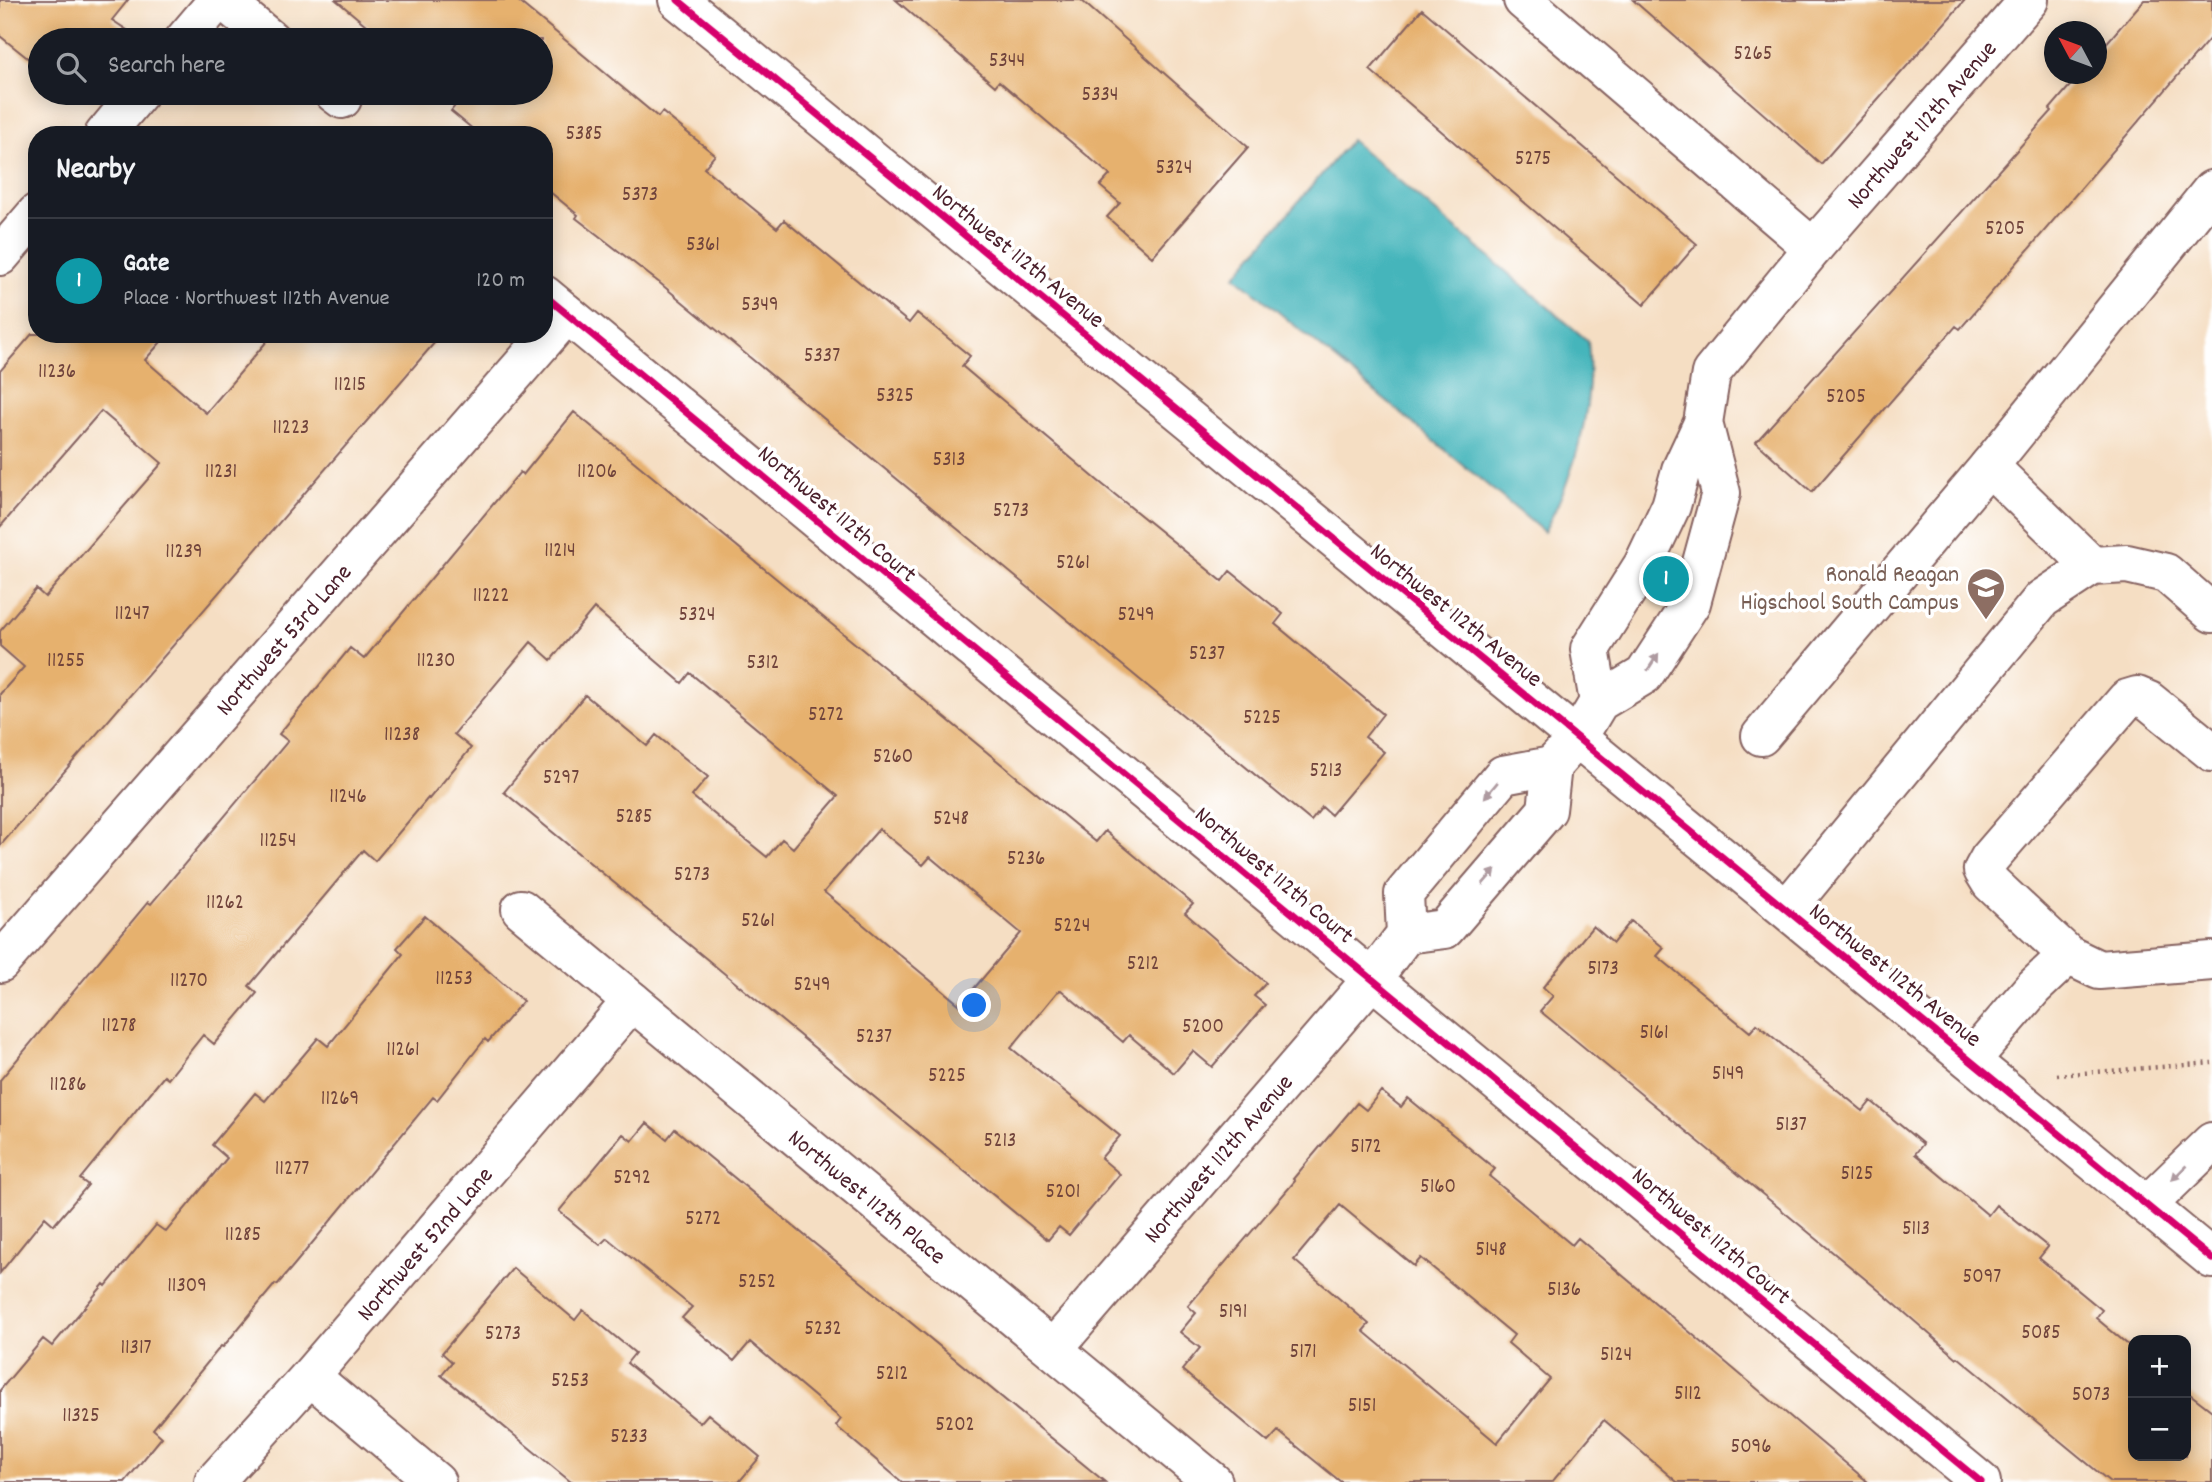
<!DOCTYPE html>
<html lang="en">
<head>
<meta charset="utf-8">
<style>
	:root { --surface:#171b24; --page:#20242c; --text:#f1f3f6; --muted:#9ea1a6; --line:#363941; --accent:#d1495b }
	body { margin:0; font-family:Dekko,sans-serif; background:var(--page); color:var(--text) }
	.controls { position:absolute; right:21px; bottom:21px; display:grid; overflow:hidden; border-radius:14px; box-shadow:0 4px 18px #0003 }
	.controls button { width:63px; height:63px; display:grid; place-items:center; padding:0; border:0; border-bottom:2px solid var(--line); background:var(--surface); color:var(--text); font:35px sans-serif }
	.compass { position:absolute; left:2044px; top:21px; width:63px; height:63px; border-radius:50%; background:var(--surface); box-shadow:0 4px 18px #0003; rotate:311deg }
	.you { position:absolute; left:975px; top:1006px; width:24px; height:24px; margin:-18px; border:5px solid #fff; border-radius:50%; background:#1a73e8; box-shadow:0 0 0 10px #1a73e833 }
	.badge { display:grid; place-items:center; width:46px; height:46px; border-radius:50%; background:var(--accent); color:#fff; font-size:23px; font-weight:700 }
	.pin { position:absolute; translate:-50% -50%; border:4px solid #fff; box-shadow:0 2px 7px #0006 }
	.list { margin:0; padding:0; list-style:none }
	h2 { display:flex; justify-content:space-between; align-items:center; height:91px; margin:0; padding:0 28px; font-size:30px }
	h2 small { font-size:23px; font-weight:400; color:var(--muted) }
	.list li { display:grid; grid-template-columns:46px 1fr auto; gap:21px; align-items:center; box-sizing:border-box; height:126px; padding:0 28px; border-top:2px solid var(--line) }
	.list b { display:block; font-size:26px; white-space:nowrap }
	.list p { margin:0; font-size:23px; white-space:nowrap; color:var(--muted) }
	.list em { font-size:23px; font-style:normal; color:var(--muted) }
	.icon { flex:none; width:38px; height:38px; fill:none; stroke:currentColor; stroke-width:2; stroke-linecap:round; stroke-linejoin:round }
	.map { position:relative; flex:none; width:2212px; height:1482px; overflow:hidden }
	.search { position:absolute; background:var(--surface); box-shadow:0 4px 18px #0003; left:28px; top:28px; width:525px; height:77px; display:flex; align-items:center; gap:18px; box-sizing:border-box; padding:0 24px; border-radius:38px; color:var(--muted); font-size:26px }
	.panel { position:absolute; background:var(--surface); box-shadow:0 4px 18px #0003; left:28px; top:126px; width:525px; height:217px; border-radius:28px }
	.map>svg:first-child { display:block }
	.water { fill:#45b5bb; stroke:#486a73; stroke-width:2 }
	.building { fill:#e6b16e; fill-rule:evenodd }
	.lines { fill:none; stroke-linecap:round; stroke-linejoin:round }
	.minor-casing { stroke:#866260; stroke-width:42 }
	.path { stroke:#866260; stroke-width:4.5; stroke-dasharray:2 5; stroke-linecap:butt }
	.minor { stroke:#fff; stroke-width:38 }
	.cycleway-casing { stroke:#fff; stroke-width:11 }
	.cycleway { stroke:#d6006c; stroke-width:7 }
	.oneway { fill:#ae9aa0 }
	.labels { text-anchor:middle; stroke-width:7; stroke-linejoin:round; paint-order:stroke }
	.number-label { font-size:21px; fill:#71443c }
	.street-label { font-size:24px; fill:#4a1f2b; stroke:#fff }
	.education-label { font-size:24px; fill:#785e54; stroke:#fff; text-anchor:end }
</style>
</head>
<body>
<div class="map">
<svg width="2212" height="1482" viewBox="0 0 2212 1482">
	<rect width="100%" height="100%" fill="#fff"/>
	<filter id="ink" filterUnits="userSpaceOnUse"><feTurbulence type="fractalNoise" baseFrequency=".0143" numOctaves="2"/><feDisplacementMap in="SourceGraphic" scale="14" xChannelSelector="R" yChannelSelector="G"/><feConvolveMatrix kernelMatrix="1 2 1 2 8 2 1 2 1" color-interpolation-filters="sRGB"/></filter>
	<filter id="wash" filterUnits="userSpaceOnUse"><feTurbulence type="fractalNoise" baseFrequency=".00686" numOctaves="4" result="noise"/><feDisplacementMap in="SourceGraphic" scale="28" xChannelSelector="R" yChannelSelector="G"/><feGaussianBlur stdDeviation="1.57" result="paint"/><feColorMatrix in="noise" values="0 0 0 0 0 0 0 0 0 0 0 0 0 0 0 0 0 1.4 0 .05"/><feComposite in="paint" operator="in"/></filter>
	<g filter="url(#wash)">
		<rect width="100%" height="100%" fill="#f5dec3"/>
		<path class="water" d="M 1351,140 L 1588,341 C 1595,407 1575,475 1544,532 L 1235,276 Z"/>
		<g id="blocks">
			<path class="building" d="M 0,0 L 128,0 L 112,20 L 127,30 L 119,40 L 40,40 L 40,68 L 0,36 Z
				M 336,0 L 517,0 L 658,117 L 662,112 L 715,155 L 704,168 L 744,201 L 777,228 L 784,220 L 909,323 L 917,313 L 970,356 L 962,366 L 1097,480 L 1222,581 L 1230,571 L 1283,614 L 1275,624 L 1383,714 L 1365,737 L 1384,752 L 1331,815 L 1322,807 L 1311,821 L 661,284 L 576,218 L 578,215 L 544,187 L 544,135 L 480,135 L 451,111 L 465,93 L 541,93 L 541,40 L 384,40 Z
				M 896,0 L 1081,0 L 1248,147 L 1152,257 L 1107,217 L 1120,203 L 1100,186 L 1110,175 L 999,81 L 995,86 Z
				M 1633,0 L 1965,0 L 1821,164 Z
				M 2144,0 L 2212,0 L 2212,36 L 1960,329 L 1956,326 L 1812,492 L 1756,442 L 2052,111 L 2050,109 L 2080,74 L 2096,74 L 2096,55 Z
				M 1422,9 L 1697,244 L 1644,305 L 1370,70 Z
				M 32,334 L 168,334 L 145,360 L 206,413 L 273,334 L 442,334 L 0,846 L 0,694 L 24,667 L 0,646 L 0,631 L 36,589 L 45,597 L 162,463 L 101,411 L 0,527 L 0,371 Z
				M 574,412 L 1096,842 L 1105,831 L 1193,904 L 1185,913 L 1266,983 L 1254,996 L 1265,1005 L 1212,1067 L 1193,1051 L 1174,1073 L 1129,1035 L 1123,1042 L 1061,990 L 1057,992 L 1011,1048 L 1120,1136 L 1101,1158 L 1120,1174 L 1069,1235 L 1059,1227 L 1048,1240 L 504,792 L 585,695 L 647,746 L 656,735 L 708,777 L 692,796 L 767,857 L 782,839 L 793,848 L 838,796 L 690,673 L 682,683 L 594,608 L 551,660 L 531,642 L 454,734 L 471,748 L 429,799 L 428,798 L 375,861 L 363,850 L 249,986 L 257,993 L 214,1044 L 203,1035 L 168,1079 L 164,1076 L 80,1179 L 88,1185 L 54,1225 L 45,1217 L 0,1273 L 0,1080 L 148,902 L 151,904 L 288,741 L 279,734 L 350,648 L 364,659 L 520,472 L 523,475 ZM 879,829 L 923,865 L 930,857 L 1021,933 L 960,1005 L 824,892 Z
				M 425,916 L 523,1001 L 488,1042 L 485,1039 L 437,1100 L 433,1097 L 294,1265 L 277,1285 L 275,1284 L 223,1347 L 221,1346 L 153,1429 L 162,1437 L 125,1482 L 0,1482 L 0,1390 L 43,1339 L 52,1346 L 104,1284 L 106,1286 L 156,1225 L 166,1232 L 227,1158 L 212,1145 L 255,1093 L 265,1101 L 318,1038 L 328,1046 L 403,954 L 397,948 Z
				M 1631,921 L 1664,948 L 1657,956 L 1750,1032 L 1757,1024 L 1863,1111 L 1871,1101 L 1923,1144 L 1915,1154 L 1988,1215 L 1996,1205 L 2048,1247 L 2039,1258 L 2102,1310 L 2096,1318 L 2133,1349 L 2133,1456 L 2186,1456 L 2186,1391 L 2212,1411 L 2212,1482 L 2110,1482 L 1958,1357 L 1957,1358 L 1875,1287 L 1540,1011 L 1553,996 L 1543,987 L 1593,926 L 1613,943 Z
				M 1381,1091 L 1401,1107 L 1408,1098 L 1495,1169 L 1489,1176 L 1572,1245 L 1578,1238 L 1868,1482 L 1677,1482 L 1604,1420 L 1552,1482 L 1341,1482 L 1278,1431 L 1268,1442 L 1182,1370 L 1200,1348 L 1180,1332 L 1196,1313 L 1188,1306 L 1295,1181 L 1293,1179 L 1357,1103 L 1366,1110 ZM 1340,1205 L 1414,1266 L 1421,1258 L 1514,1335 L 1508,1343 L 1550,1379 L 1497,1443 L 1363,1331 L 1369,1324 L 1294,1260 Z
				M 647,1123 L 667,1139 L 675,1129 L 1105,1482 L 902,1482 L 836,1426 L 841,1419 L 750,1342 L 734,1361 L 682,1318 L 692,1307 L 607,1238 L 600,1245 L 559,1211 L 623,1134 L 632,1141 Z
				M 513,1268 L 575,1320 L 583,1310 L 635,1353 L 627,1363 L 700,1423 L 708,1414 L 760,1457 L 739,1482 L 571,1482 L 441,1375 L 452,1362 L 442,1353 Z"/>
		</g>
	</g>
	<g filter="url(#ink)">
		<use href="#blocks" fill-opacity="0" stroke="#866260" stroke-width="2"/>
		<g class="lines">
			<defs>
				<g id="minor">
					<path d="M 223,0 L 271,40"/>
					<path d="M 678,0 L 2212,1259"/>
					<path d="M 1523,0 L 1813,248"/>
					<path d="M 184,40 L 218,0"/>
					<path d="M 334,93 L 342,99"/>
					<path d="M 104,135 L 139,93"/>
					<path d="M 0,256 L 37,213"/>
					<path d="M 544,295 L 1981,1482"/>
					<path d="M 1989,466 L 2092,566"/>
					<path id="s1" d="M 1599,702 L 1590,649 L 1643,565 L 1671,506 L 1681,470 L 1703,423 L 1711,373 L 1813,248 L 2029,0"/>
					<path d="M 1761,736 L 1989,466 L 2212,190"/>
					<path d="M 2212,752 L 2149,701 L 2137,696 L 2127,699 L 1989,859 L 1983,870 L 1991,883 L 2068,955 L 2099,970 L 2212,961"/>
					<path id="s2" d="M 521,909 L 1213,1482"/>
					<path d="M 1787,909 L 2042,599 L 2092,566 L 2127,564 L 2166,573 L 2212,613"/>
					<path d="M 1406,934 L 1445,929 L 1547,810 L 1552,766 L 1578,737 L 1599,702 L 1644,675 L 1691,603 L 1721,493 L 1703,423"/>
					<path id="s3" d="M 0,963 L 567,314"/>
					<path d="M 1971,1060 L 2033,988 L 2068,955"/>
					<path d="M 2147,1205 L 2212,1142"/>
					<path id="s4" d="M 1053,1349 L 1372,979 L 1406,934 L 1404,894 L 1503,775 L 1552,766"/>
					<path d="M 310,1376 L 436,1482"/>
					<path id="s5" d="M 214,1482 L 310,1376 L 632,1001"/>
				</g>
			</defs>
			<use href="#minor" class="minor-casing"/>
			<path class="path" d="M 2057,1075 L 2212,1063"/>
			<use href="#minor" class="minor"/>
			<defs>
				<path id="cycleway" d="M 678,0 L 2212,1259
					M 544,295 L 1981,1482"/>
			</defs>
			<use href="#cycleway" class="cycleway-casing"/>
			<use href="#cycleway" class="cycleway"/>
		</g>
		<defs><path id="oneway-solid" d="M-6-.8H1V-3.2L6.5 0L1 3.2V.8H-6Z" transform="scale(1.75)"/></defs>
		<g class="oneway">
			<use href="#oneway-solid" transform="translate(1653 662) rotate(-57)"/>
			<use href="#oneway-solid" transform="translate(1491 790) rotate(130)"/>
			<use href="#oneway-solid" transform="translate(1489 877) rotate(-49)"/>
			<use href="#oneway-solid" transform="translate(2179 1173) rotate(135)"/>
		</g>
	</g>
	<defs>
		<symbol id="school-pin" viewBox="-11 -11 22 30"><path d="M0 17L-7.5 6A9.5 9.5 0 1 1 7.5 6Z" fill="#8d6e63" stroke="#fff"/><path d="M0-5L7-2L0 1L-7-2ZM-4 1L0 2.5L4 1V4Q0 6-4 4Z" fill="#fff"/></symbol>
	</defs>
	<g fill-rule="evenodd">
		<use href="#school-pin" x="1964" y="565" width="44" height="60"/>
	</g>
	<g class="labels">
		<g class="number-label">
			<text x="1753" y="59">5265</text>
			<text x="1007" y="66">5344</text>
			<text x="1100" y="100">5334</text>
			<text x="584" y="139">5385</text>
			<text x="1533" y="164">5275</text>
			<text x="1174" y="173">5324</text>
			<text x="640" y="200">5373</text>
			<text x="2005" y="234">5205</text>
			<text x="703" y="250">5361</text>
			<text x="760" y="310">5349</text>
			<text x="822" y="361">5337</text>
			<text x="57" y="377">11236</text>
			<text x="350" y="390">11215</text>
			<text x="895" y="401">5325</text>
			<text x="1846" y="402">5205</text>
			<text x="291" y="433">11223</text>
			<text x="949" y="465">5313</text>
			<text x="221" y="477">11231</text>
			<text x="597" y="477">11206</text>
			<text x="1011" y="516">5273</text>
			<text x="560" y="556">11214</text>
			<text x="184" y="557">11239</text>
			<text x="1073" y="568">5261</text>
			<text x="491" y="601">11222</text>
			<text x="132" y="619">11247</text>
			<text x="697" y="620">5324</text>
			<text x="1136" y="620">5249</text>
			<text x="1207" y="659">5237</text>
			<text x="66" y="666">11255</text>
			<text x="436" y="666">11230</text>
			<text x="763" y="668">5312</text>
			<text x="826" y="720">5272</text>
			<text x="1262" y="723">5225</text>
			<text x="402" y="740">11238</text>
			<text x="893" y="762">5260</text>
			<text x="1326" y="776">5213</text>
			<text x="561" y="783">5297</text>
			<text x="348" y="802">11246</text>
			<text x="634" y="822">5285</text>
			<text x="951" y="824">5248</text>
			<text x="278" y="846">11254</text>
			<text x="1026" y="864">5236</text>
			<text x="692" y="880">5273</text>
			<text x="225" y="908">11262</text>
			<text x="758" y="926">5261</text>
			<text x="1072" y="931">5224</text>
			<text x="1143" y="969">5212</text>
			<text x="1603" y="974">5173</text>
			<text x="454" y="984">11253</text>
			<text x="189" y="986">11270</text>
			<text x="812" y="990">5249</text>
			<text x="119" y="1031">11278</text>
			<text x="1203" y="1032">5200</text>
			<text x="1654" y="1038">5161</text>
			<text x="874" y="1042">5237</text>
			<text x="403" y="1055">11261</text>
			<text x="1728" y="1079">5149</text>
			<text x="947" y="1081">5225</text>
			<text x="68" y="1090">11286</text>
			<text x="340" y="1104">11269</text>
			<text x="1791" y="1130">5137</text>
			<text x="1000" y="1146">5213</text>
			<text x="1366" y="1152">5172</text>
			<text x="292" y="1174">11277</text>
			<text x="1857" y="1179">5125</text>
			<text x="632" y="1183">5292</text>
			<text x="1438" y="1192">5160</text>
			<text x="1063" y="1197">5201</text>
			<text x="703" y="1224">5272</text>
			<text x="1916" y="1234">5113</text>
			<text x="243" y="1240">11285</text>
			<text x="1491" y="1255">5148</text>
			<text x="1982" y="1282">5097</text>
			<text x="757" y="1287">5252</text>
			<text x="187" y="1291">11309</text>
			<text x="1564" y="1295">5136</text>
			<text x="1233" y="1317">5191</text>
			<text x="823" y="1334">5232</text>
			<text x="2041" y="1338">5085</text>
			<text x="503" y="1339">5273</text>
			<text x="136" y="1353">11317</text>
			<text x="1303" y="1357">5171</text>
			<text x="1616" y="1360">5124</text>
			<text x="892" y="1379">5212</text>
			<text x="570" y="1386">5253</text>
			<text x="1688" y="1399">5112</text>
			<text x="2091" y="1400">5073</text>
			<text x="1362" y="1411">5151</text>
			<text x="81" y="1421">11325</text>
			<text x="955" y="1430">5202</text>
			<text x="629" y="1442">5233</text>
			<text x="1751" y="1452">5096</text>
		</g>
		<g class="street-label">
			<text dy="8" stroke="none"><textPath href="#s1" startOffset="684">Northwest 112th Avenue</textPath></text>
			<text transform="translate(1019 255) rotate(39)" y="8">Northwest 112th Avenue</text>
			<text transform="translate(838 513) rotate(40)" y="8">Northwest 112th Court</text>
			<text transform="translate(1457 614) rotate(39)" y="8">Northwest 112th Avenue</text>
			<text dy="8" stroke="none"><textPath href="#s3" startOffset="430">Northwest 53rd Lane</textPath></text>
			<text transform="translate(1275 874) rotate(40)" y="8">Northwest 112th Court</text>
			<text transform="translate(1896 974) rotate(39)" y="8">Northwest 112th Avenue</text>
			<text dy="8" stroke="none"><textPath href="#s4" startOffset="252">Northwest 112th Avenue</textPath></text>
			<text dy="8" stroke="none"><textPath href="#s2" startOffset="450">Northwest 112th Place</textPath></text>
			<text transform="translate(1712 1235) rotate(40)" y="8">Northwest 112th Court</text>
			<text dy="8" stroke="none"><textPath href="#s5" startOffset="318">Northwest 52nd Lane</textPath></text>
		</g>
		<g class="education-label">
			<text x="1959" y="581">Ronald Reagan<tspan x="1959" dy="28">Higschool South Campus</tspan></text>
		</g>
	</g>
</svg>
<div class="controls">
<button>+</button>
<button>−</button>
</div>
<svg class="compass" viewBox="-18 -18 36 36"><path d="M0-13l5 13h-10z" fill="#e53935"/><path d="M0 13l5-13h-10z" fill="#9ea1a6"/></svg>
<div class="you"></div>
<div class="pin badge" style="left:1666px;top:579px;background:#0f9aa8">1</div>
<div class="search"><svg class="icon" aria-label="search" viewBox="0 0 24 24"><circle cx="10" cy="10" r="6"/><path d="M15 15l6 6"/></svg>Search here</div>
<section class="panel">
<h2>Nearby<small></small></h2>
<ul class="list">
<li><span class="badge" style="background:#0f9aa8">1</span><div><b>Gate</b><p>Place · Northwest 112th Avenue</p></div><em>120 m</em></li>
</ul>
</section>
</div>
</body>
</html>
